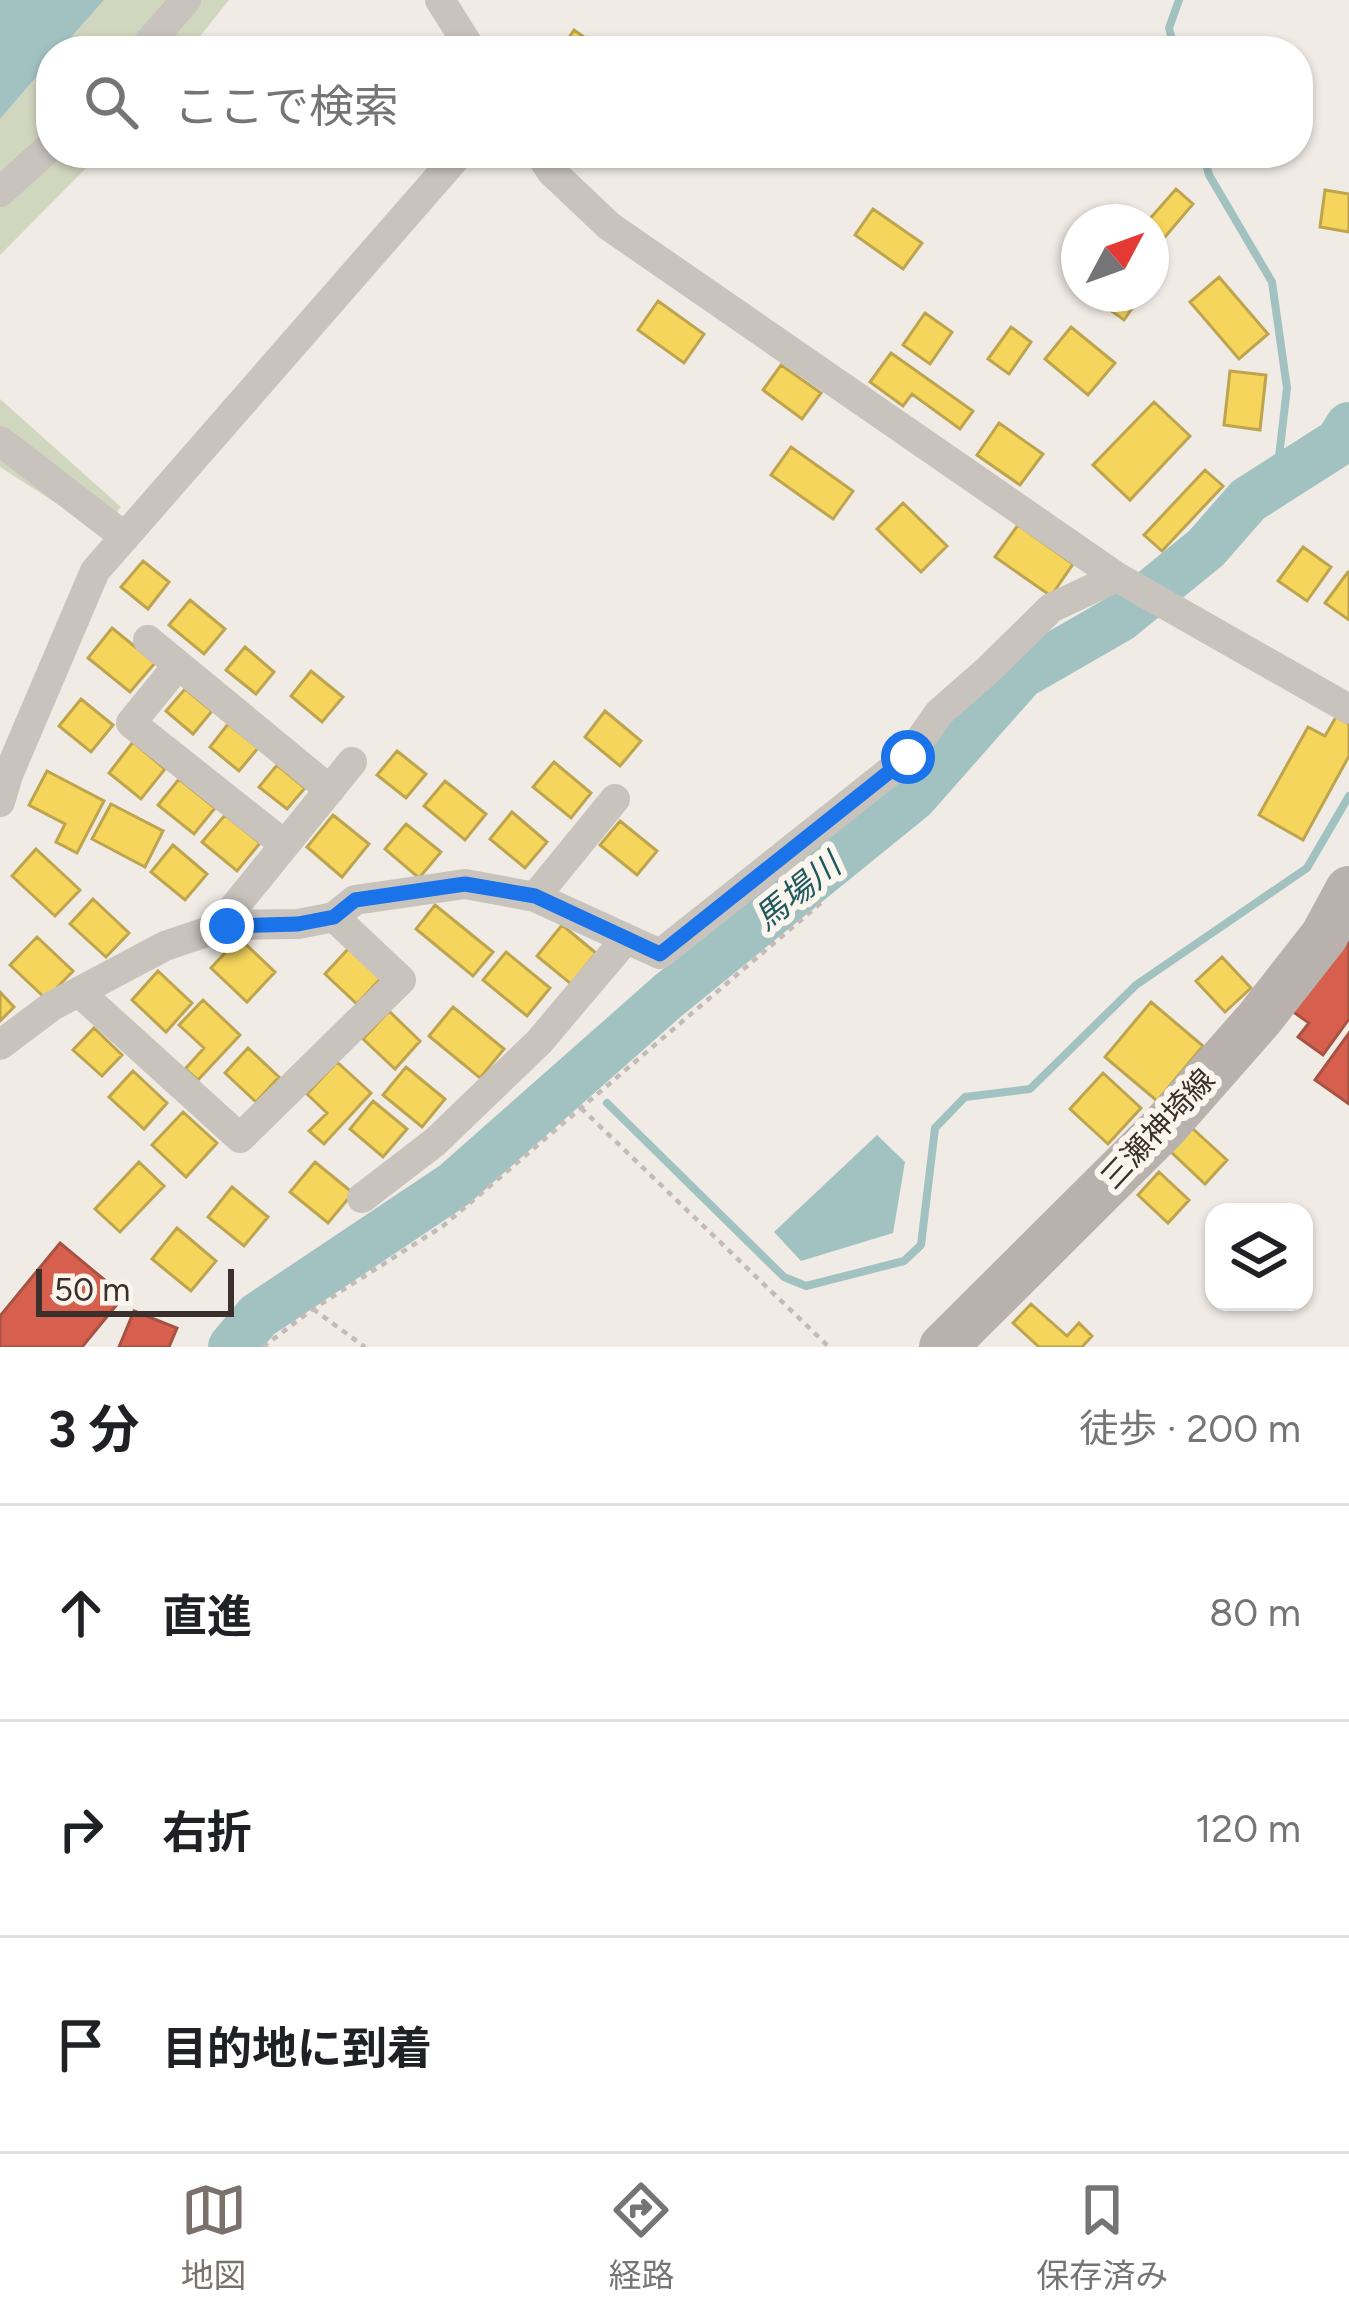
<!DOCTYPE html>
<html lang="ja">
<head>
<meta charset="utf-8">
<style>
	:root { --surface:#fff; --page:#f2f2f2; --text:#202124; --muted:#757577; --line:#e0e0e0; --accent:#7a716c }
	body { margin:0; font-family:Figtree,"Noto Sans JP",sans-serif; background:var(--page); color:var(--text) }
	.controls { position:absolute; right:36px; bottom:36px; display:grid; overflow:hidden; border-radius:24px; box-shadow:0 3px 9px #0004 }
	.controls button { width:108px; height:108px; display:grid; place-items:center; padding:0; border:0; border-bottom:3px solid var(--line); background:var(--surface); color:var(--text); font:60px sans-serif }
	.compass { position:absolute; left:1061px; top:204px; width:108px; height:108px; border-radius:50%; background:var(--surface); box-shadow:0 3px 9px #0004; rotate:49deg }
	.scale { position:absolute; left:36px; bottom:30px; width:198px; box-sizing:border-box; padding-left:12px; border:6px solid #3b302b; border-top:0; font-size:33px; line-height:42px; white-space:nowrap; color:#3b302b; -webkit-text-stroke:9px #fbf5ee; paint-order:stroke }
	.stop { position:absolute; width:36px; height:36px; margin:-27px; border:9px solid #1a73e8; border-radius:50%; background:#fff }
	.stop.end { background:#1a73e8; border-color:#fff; box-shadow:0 3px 12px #0008 }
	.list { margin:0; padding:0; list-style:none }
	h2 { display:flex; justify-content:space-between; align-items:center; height:156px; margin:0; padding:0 48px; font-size:51px }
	h2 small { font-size:39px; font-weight:400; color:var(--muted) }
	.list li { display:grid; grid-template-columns:78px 1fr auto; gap:36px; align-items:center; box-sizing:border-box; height:216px; padding:0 48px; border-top:3px solid var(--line) }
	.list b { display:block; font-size:45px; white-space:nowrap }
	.list em { font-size:39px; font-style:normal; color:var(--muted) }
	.icon { flex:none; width:66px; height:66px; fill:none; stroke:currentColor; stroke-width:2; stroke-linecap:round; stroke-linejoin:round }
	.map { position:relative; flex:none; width:1349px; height:1347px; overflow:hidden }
	.search { position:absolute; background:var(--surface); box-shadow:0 3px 9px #0004; left:36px; right:36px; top:36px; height:132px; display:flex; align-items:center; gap:30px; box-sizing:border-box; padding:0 42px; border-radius:48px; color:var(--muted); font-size:45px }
	.sheet { height:804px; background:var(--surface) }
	nav { display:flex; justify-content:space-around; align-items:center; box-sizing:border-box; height:168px; border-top:3px solid var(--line); background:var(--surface); font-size:33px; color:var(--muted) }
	nav a { display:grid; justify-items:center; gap:6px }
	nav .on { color:var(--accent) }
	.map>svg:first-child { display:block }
	.green { fill:#d1d6bf }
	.water { fill:#a1c2c1 }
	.homes { fill:#f6d55c; stroke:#bea44d; stroke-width:3 }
	.shops { fill:#d6604d; stroke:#a85243; stroke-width:3 }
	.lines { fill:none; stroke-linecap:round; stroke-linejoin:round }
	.stream { stroke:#a1c2c1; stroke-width:8 }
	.river { stroke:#a1c2c1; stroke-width:48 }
	.path { stroke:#c2bbb6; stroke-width:4.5; stroke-dasharray:6 6; stroke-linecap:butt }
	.street { stroke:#c9c3be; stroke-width:30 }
	.primary { stroke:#b8b1ad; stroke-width:48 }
	.route { stroke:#1a73e8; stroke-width:15 }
	.labels { text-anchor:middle; stroke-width:12; stroke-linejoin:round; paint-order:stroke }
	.street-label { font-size:30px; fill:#3b302b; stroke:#fbf5ee }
	.water-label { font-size:33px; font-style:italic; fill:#1f5a5e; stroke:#fbf5ee }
</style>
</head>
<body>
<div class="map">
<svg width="1349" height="1347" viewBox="0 0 1349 1347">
	<rect width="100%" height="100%" fill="#f0ebe5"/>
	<path class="green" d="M 104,0 L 229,0 L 188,51 L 59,51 Z
		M 51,60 L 51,153 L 101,153 L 0,255 L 0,119 Z
		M 0,399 L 121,507 L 101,532 L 0,467 Z"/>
	<path class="water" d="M 0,0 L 104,0 L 59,51 L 51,51 L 51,60 L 0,119 Z
		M 877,1135 L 905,1162 L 893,1233 L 801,1261 L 774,1232 Z"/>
	<path class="homes" d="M 574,30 L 604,51 L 560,51 Z
		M 1176,189 L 1193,204 L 1153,251 L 1151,222 L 1147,222 Z
		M 1325,190 L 1349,194 L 1349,232 L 1320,227 Z
		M 873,209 L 922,243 L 903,269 L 855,235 Z
		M 1219,277 L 1268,334 L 1239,359 L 1190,302 Z
		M 1088,294 L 1142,294 L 1124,320 Z
		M 658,301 L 704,334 L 684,363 L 638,330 Z
		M 925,313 L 952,332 L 930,364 L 903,345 Z
		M 1011,327 L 1031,342 L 1009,374 L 988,359 Z
		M 1071,327 L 1115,363 L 1088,395 L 1045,359 Z
		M 891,353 L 973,411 L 960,429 L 912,394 L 903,406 L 870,382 Z
		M 781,365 L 821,393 L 802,419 L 763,390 Z
		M 1230,371 L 1266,375 L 1260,430 L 1224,425 Z
		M 1154,402 L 1190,436 L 1130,500 L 1093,465 Z
		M 999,423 L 1043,454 L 1020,485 L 977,455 Z
		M 791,447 L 853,491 L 833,519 L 771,475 Z
		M 1205,470 L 1223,486 L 1162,551 L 1144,535 Z
		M 903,503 L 947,546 L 921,572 L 877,529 Z
		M 1018,525 L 1073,564 L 1051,596 L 995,557 Z
		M 1303,547 L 1331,567 L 1307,601 L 1278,581 Z
		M 143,561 L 169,582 L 148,609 L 121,587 Z
		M 1348,572 L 1349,572 L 1349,620 L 1325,603 Z
		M 190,600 L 225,629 L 204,654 L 169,625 Z
		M 112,628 L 155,663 L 130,692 L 88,658 Z
		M 245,647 L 274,672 L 256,694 L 226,670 Z
		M 311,671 L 343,697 L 322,722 L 291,696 Z
		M 185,689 L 212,711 L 193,734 L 166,711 Z
		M 81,699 L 113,725 L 91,752 L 59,726 Z
		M 605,711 L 641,741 L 620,766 L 585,737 Z
		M 1336,717 L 1349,724 L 1349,756 L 1303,840 L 1259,815 L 1308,727 L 1325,736 Z
		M 228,724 L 258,748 L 239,771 L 210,747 Z
		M 133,742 L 165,769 L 141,799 L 109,773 Z
		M 397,751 L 426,774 L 406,798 L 377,775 Z
		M 554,762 L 591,793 L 571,818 L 533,787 Z
		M 277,765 L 305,788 L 287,809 L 259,787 Z
		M 47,771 L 104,801 L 77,853 L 56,842 L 65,824 L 29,805 Z
		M 179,779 L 215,808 L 194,834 L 158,805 Z
		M 445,781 L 486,814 L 465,840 L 424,806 Z
		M 111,804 L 163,831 L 145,867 L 92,839 Z
		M 512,812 L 547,842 L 525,868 L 490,839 Z
		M 225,815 L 260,843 L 237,871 L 202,842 Z
		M 333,815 L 369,844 L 342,877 L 307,847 Z
		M 620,821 L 657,851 L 637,875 L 600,845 Z
		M 406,824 L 441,852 L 419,878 L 385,849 Z
		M 173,845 L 207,874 L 185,900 L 151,872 Z
		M 36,849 L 80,890 L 55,916 L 12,876 Z
		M 93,899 L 129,933 L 106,957 L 70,924 Z
		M 435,905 L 493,952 L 473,976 L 416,929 Z
		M 562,925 L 596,953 L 571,984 L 537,956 Z
		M 37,937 L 73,971 L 46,999 L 10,965 Z
		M 239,938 L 275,972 L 247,1002 L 211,968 Z
		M 349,948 L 381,978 L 357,1004 L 325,974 Z
		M 506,952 L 550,988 L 527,1016 L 483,980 Z
		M 1222,957 L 1251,988 L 1225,1012 L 1196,981 Z
		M 158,971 L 192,1003 L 166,1032 L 132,1000 Z
		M 0,992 L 14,1007 L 0,1021 Z
		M 203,1000 L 240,1035 L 198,1080 L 185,1069 L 204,1048 L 179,1025 Z
		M 1151,1002 L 1203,1046 L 1157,1101 L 1105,1057 Z
		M 453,1007 L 504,1049 L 480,1078 L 429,1036 Z
		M 389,1011 L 420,1041 L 395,1069 L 363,1039 Z
		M 94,1028 L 122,1055 L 102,1076 L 73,1050 Z
		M 248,1048 L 279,1077 L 256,1102 L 225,1073 Z
		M 337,1062 L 371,1093 L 324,1144 L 309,1131 L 327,1113 L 307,1094 Z
		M 406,1067 L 445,1099 L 422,1127 L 383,1095 Z
		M 133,1071 L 167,1103 L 144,1129 L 109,1097 Z
		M 1103,1073 L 1141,1108 L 1108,1144 L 1070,1109 Z
		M 373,1101 L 407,1129 L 383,1157 L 350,1129 Z
		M 183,1112 L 217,1143 L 186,1177 L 152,1145 Z
		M 1192,1128 L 1227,1160 L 1205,1184 L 1170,1151 Z
		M 139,1162 L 164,1186 L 120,1232 L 95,1209 Z
		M 315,1162 L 353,1193 L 328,1223 L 290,1192 Z
		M 1159,1172 L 1189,1200 L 1168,1223 L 1138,1195 Z
		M 232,1187 L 268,1217 L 244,1246 L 208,1217 Z
		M 177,1228 L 216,1261 L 191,1291 L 152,1259 Z
		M 1031,1304 L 1067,1336 L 1079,1323 L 1092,1336 L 1082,1347 L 1039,1347 L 1013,1323 Z"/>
	<path class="shops" d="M 1349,931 L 1349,1019 L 1323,1055 L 1298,1037 L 1309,1023 L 1292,1011 Z
		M 1349,1033 L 1349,1104 L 1315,1080 Z
		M 60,1243 L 124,1296 L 82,1347 L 0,1347 L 0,1316 Z
		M 134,1311 L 177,1328 L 169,1347 L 119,1347 Z"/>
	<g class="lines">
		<path class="stream" d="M 1175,51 L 1169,28 L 1179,0
			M 1203,153 L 1209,175 L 1272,282 L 1287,388 L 1278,465 L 1248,500
			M 607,1103 L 784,1277 L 806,1286 L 904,1261 L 921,1245 L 935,1128 L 965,1097 L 1030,1089 L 1136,985 L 1307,868 L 1349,796"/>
		<path class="river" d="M 232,1347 L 258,1316 L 454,1185 L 668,996 L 913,797 L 1021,675 L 1120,618 L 1206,548 L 1248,500 L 1339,442 L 1349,426"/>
		<path class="path" d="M 581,1108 L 829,1347
			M 313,1309 L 365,1347
			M 263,1347 L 313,1309 L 443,1226 L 822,902"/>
		<path class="street" d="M 440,0 L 472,51
			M 141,51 L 186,0
			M 539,153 L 551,171 L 609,226 L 1117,577 L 1349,709
			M 0,192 L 51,146
			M 0,441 L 125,537
			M 148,640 L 330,790
			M 178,665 L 131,723 L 285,845
			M 0,802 L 8,775 L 95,571 L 460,153
			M 535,897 L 615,799
			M 227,925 L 232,910 L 352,762
			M 79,992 L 240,1138 L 401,980 L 334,917
			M 0,1045 L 52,1006 L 165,946 L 227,925 L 298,924 L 334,917 L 355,900 L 465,884 L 535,897 L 660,954 L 908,757 L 939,713 L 988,670 L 1051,608 L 1117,577
			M 362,1198 L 435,1142 L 539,1042 L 626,939"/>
		<path class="primary" d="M 943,1347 L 1164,1127 L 1259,1019 L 1324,936 L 1349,890"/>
	</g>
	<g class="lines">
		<path class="route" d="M 227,926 L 298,924 L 334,917 L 355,900 L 465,884 L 535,896 L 660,954 L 908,757"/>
	</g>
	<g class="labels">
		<g class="street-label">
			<text transform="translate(1158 1129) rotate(-47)" y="10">三瀬神埼線</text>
		</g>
		<g class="water-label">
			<text transform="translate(797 891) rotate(-39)" y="12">馬場川</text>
		</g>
	</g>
</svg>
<div class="controls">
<button><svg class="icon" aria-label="layers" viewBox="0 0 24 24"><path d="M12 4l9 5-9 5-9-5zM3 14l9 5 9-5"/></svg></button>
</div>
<svg class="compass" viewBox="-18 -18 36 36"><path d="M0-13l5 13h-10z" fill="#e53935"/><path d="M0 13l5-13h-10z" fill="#757577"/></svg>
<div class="scale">50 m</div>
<div class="stop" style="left:908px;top:757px"></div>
<div class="stop end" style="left:227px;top:926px"></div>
<div class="search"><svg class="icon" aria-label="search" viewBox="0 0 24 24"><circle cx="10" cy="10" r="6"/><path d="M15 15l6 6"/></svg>ここで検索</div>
</div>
<section class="sheet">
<h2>3 分<small>徒歩 · 200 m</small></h2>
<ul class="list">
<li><svg class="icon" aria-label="ahead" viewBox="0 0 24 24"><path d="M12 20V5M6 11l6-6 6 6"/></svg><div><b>直進</b></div><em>80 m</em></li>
<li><svg class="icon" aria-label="right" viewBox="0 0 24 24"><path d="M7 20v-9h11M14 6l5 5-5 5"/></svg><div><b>右折</b></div><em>120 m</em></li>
<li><svg class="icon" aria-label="arrive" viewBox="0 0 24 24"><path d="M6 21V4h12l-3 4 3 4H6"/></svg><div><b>目的地に到着</b></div></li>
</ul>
</section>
<nav>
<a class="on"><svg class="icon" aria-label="map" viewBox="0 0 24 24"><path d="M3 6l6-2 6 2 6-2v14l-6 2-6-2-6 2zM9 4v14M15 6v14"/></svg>地図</a>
<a><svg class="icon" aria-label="directions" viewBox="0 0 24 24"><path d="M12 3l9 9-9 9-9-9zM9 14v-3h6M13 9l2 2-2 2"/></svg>経路</a>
<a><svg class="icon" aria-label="saved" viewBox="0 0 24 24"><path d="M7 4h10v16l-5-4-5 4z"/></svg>保存済み</a>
</nav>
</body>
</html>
